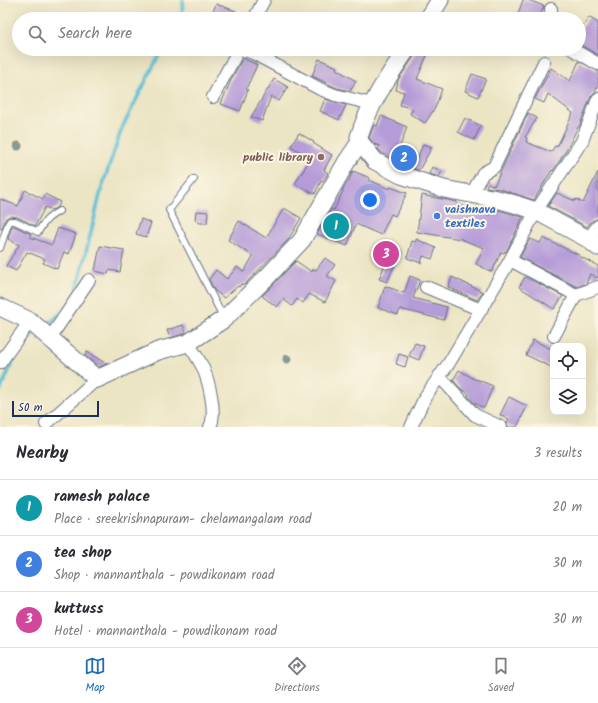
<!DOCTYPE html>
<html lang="en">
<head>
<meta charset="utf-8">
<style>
	:root { --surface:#fff; --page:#f7f7f7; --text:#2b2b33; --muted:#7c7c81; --line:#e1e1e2; --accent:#1f6fb2 }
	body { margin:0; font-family:Kalam,sans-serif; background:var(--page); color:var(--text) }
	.controls { position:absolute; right:12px; bottom:12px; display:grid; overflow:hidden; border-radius:8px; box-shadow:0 4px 16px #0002 }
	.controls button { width:36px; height:36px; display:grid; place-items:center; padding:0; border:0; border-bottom:1px solid var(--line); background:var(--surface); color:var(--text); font:20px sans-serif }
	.scale { position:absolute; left:12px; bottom:10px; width:87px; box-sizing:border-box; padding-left:4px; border:2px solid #1b2f5e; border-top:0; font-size:11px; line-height:14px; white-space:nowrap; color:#1b2f5e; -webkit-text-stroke:3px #fcf5e5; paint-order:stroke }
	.you { position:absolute; left:370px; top:200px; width:14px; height:14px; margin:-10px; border:3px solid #fff; border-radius:50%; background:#1a73e8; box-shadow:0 0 0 6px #1a73e833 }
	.badge { display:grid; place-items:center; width:26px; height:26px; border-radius:50%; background:var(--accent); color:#fff; font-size:13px; font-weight:700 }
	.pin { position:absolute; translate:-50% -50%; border:2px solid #fff; box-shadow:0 1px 4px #0006 }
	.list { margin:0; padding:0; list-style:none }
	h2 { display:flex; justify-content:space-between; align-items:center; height:52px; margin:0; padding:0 16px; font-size:17px }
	h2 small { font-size:13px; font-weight:400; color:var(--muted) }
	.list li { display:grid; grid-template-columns:26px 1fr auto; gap:12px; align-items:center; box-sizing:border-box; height:56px; padding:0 16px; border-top:1px solid var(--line) }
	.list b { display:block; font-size:15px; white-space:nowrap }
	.list p { margin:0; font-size:13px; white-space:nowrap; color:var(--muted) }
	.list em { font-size:13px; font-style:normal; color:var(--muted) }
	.icon { flex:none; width:22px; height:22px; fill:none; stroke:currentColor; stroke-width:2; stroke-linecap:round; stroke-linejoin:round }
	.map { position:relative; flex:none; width:598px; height:427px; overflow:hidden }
	.search { position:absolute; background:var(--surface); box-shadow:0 4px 16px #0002; left:12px; right:12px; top:12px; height:44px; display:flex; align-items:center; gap:10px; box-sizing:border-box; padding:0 14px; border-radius:22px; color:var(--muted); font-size:15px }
	.sheet { height:220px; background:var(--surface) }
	nav { display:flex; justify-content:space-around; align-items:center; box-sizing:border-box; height:56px; border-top:1px solid var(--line); background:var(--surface); font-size:11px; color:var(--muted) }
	nav a { display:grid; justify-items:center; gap:2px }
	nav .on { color:var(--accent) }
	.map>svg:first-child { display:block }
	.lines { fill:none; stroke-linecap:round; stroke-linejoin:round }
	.stream { stroke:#57bfd5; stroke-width:3.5 }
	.building { fill:#b59bd8 }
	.lane-casing { stroke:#646f82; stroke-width:8 }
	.street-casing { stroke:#646f82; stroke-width:14 }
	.secondary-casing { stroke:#646f82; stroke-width:19 }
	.lane { stroke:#fff; stroke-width:6 }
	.street { stroke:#fff; stroke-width:12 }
	.secondary { stroke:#fff; stroke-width:17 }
	.tree { fill:#8c9a90 }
	.education-dot { fill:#8d6e63; stroke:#fcf5e5; stroke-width:1.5 }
	.shop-dot { fill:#3f7fe0; stroke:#fcf5e5; stroke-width:1.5 }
	.labels { text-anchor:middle; stroke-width:4; stroke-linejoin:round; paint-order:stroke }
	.education-label { font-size:12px; font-weight:bold; fill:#785e54; stroke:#fcf5e5; text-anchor:end }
	.shop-label { font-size:12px; font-weight:bold; fill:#366cbe; stroke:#fcf5e5; text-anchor:start }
</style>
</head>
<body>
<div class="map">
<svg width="598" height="427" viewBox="0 0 598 427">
	<rect width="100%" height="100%" fill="#fcf5e5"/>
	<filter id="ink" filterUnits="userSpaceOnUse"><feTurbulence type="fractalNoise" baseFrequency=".025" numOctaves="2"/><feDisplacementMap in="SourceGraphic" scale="8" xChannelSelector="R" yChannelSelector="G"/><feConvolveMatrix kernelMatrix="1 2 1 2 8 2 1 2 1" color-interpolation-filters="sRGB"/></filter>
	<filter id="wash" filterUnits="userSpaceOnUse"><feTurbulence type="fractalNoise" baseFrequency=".012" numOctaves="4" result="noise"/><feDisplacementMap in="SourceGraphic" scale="16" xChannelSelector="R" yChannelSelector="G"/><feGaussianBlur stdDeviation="0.9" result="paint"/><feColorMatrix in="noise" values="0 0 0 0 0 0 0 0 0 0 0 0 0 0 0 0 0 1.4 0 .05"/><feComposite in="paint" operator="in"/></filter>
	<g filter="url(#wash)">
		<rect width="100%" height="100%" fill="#ece5c4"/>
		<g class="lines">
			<path class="stream" d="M 179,19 L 182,14 L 183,0
				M 77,289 L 102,187 L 122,128 L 162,49
				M 48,324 L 62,312
				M 0,391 L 20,345 L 33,335"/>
		</g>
		<g id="blocks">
			<path class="building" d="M 523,0 L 528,0 L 544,6 L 539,19 L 516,19 Z
				M 216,4 L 236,11 L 233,19 L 210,19 Z
				M 589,17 L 598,23 L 598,55 L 579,44 L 579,33 Z
				M 417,49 L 428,53 L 417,79 L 442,89 L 435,108 L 425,123 L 410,114 L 413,109 L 400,105 L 404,92 L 396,90 L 398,80 L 415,55 Z
				M 243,58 L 257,65 L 246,89 L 248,90 L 240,111 L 221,104 L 231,80 Z
				M 319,59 L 337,67 L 336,69 L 356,81 L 350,91 L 337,88 L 312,76 Z
				M 579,61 L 598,71 L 598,86 L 595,92 L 591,96 L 579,127 L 578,127 L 567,149 L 553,171 L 552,170 L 534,200 L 500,189 L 486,187 L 488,183 L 494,186 L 528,113 L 537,118 L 525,137 L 527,138 L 526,142 L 551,152 L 555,146 L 557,147 L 573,113 L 548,94 L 544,103 L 535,99 L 551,68 L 570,81 Z
				M 472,74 L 486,79 L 478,97 L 465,91 Z
				M 274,79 L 288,87 L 279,101 L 271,96 L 262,121 L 251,117 Z
				M 325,99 L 346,105 L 339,120 L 320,111 Z
				M 381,116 L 407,127 L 399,149 L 417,159 L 423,144 L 432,147 L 419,170 L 408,167 L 382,153 L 378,149 L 380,146 L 374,144 L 369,138 L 374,125 L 377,126 Z
				M 465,118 L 481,126 L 474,140 L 458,132 Z
				M 299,133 L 314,142 L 313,143 L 332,155 L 324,170 L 328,173 L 323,181 L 321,181 L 315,194 L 295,184 L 301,173 L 302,173 L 310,158 L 291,146 Z
				M 432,167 L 442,171 L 439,177 L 429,174 Z
				M 353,171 L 370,178 L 369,180 L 389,189 L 390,187 L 407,193 L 395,216 L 391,214 L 381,235 L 356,224 L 347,246 L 317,234 L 331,209 L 334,210 L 343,191 L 342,191 L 347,182 L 348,182 Z
				M 598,172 L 598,219 L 592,221 L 587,227 L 548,206 L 557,193 L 575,201 L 576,199 L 583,203 Z
				M 25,190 L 43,199 L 45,194 L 60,202 L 58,207 L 52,210 L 45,207 L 35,226 L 17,217 L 10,216 L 6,218 L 2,229 L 0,228 L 0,199 L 18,206 Z
				M 422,195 L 457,202 L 457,204 L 489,215 L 491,208 L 523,217 L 506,252 L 505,251 L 504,253 L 501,252 L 492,272 L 476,264 L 484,248 L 461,239 L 417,232 Z
				M 284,208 L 301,218 L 288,240 L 244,285 L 241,284 L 239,287 L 238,286 L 224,298 L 214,290 L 209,279 L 216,270 L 227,279 L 237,267 L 244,272 L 253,256 L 228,240 L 239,221 L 266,238 Z
				M 196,211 L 208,212 L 207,223 L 200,223 L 195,220 Z
				M 141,219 L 151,223 L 146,237 L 136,234 Z
				M 12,226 L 14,226 L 31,234 L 30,237 L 52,245 L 58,228 L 76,234 L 69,254 L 64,252 L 57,269 L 43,263 L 45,259 L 27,252 L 16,271 L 6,266 L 19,245 L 8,239 Z
				M 543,238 L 579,255 L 579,256 L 598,266 L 598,278 L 590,274 L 586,284 L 577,287 L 520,257 L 530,239 L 540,243 Z
				M 416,239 L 436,248 L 432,259 L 423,256 L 421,263 L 407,258 L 412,241 L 416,242 Z
				M 380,244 L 401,251 L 387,282 L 379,279 L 386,262 L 375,259 Z
				M 100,246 L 124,250 L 120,272 L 109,270 L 108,274 L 95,271 Z
				M 325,258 L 335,265 L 327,276 L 336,281 L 325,302 L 309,294 L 303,303 L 297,299 L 292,306 L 283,299 L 277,307 L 262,296 L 296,261 L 312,272 L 313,269 L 316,270 Z
				M 410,276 L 420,280 L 413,298 L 447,307 L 444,320 L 400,309 L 398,315 L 378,308 L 385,286 L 404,293 Z
				M 452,277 L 483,292 L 477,300 L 448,287 Z
				M 525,277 L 563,296 L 554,309 L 519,287 Z
				M 183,325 L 186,333 L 170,338 L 167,330 Z
				M 533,340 L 553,350 L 553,368 L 526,355 Z
				M 415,343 L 424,346 L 419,360 L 409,356 Z
				M 87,352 L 107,364 L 99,367 L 85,355 Z
				M 399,354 L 408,357 L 405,367 L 396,364 Z
				M 459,370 L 476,380 L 476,379 L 493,386 L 484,408 L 474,403 L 468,396 L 469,394 L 461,389 L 453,380 Z
				M 509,397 L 527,406 L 517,427 L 508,427 L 507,423 L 509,419 L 500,415 Z"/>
		</g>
	</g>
	<g filter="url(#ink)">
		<use href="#blocks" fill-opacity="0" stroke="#646f82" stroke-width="1"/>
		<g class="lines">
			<defs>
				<path id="lane" d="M 194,179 L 169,210 L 223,317
					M 0,248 L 8,224 L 10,221 L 15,221 L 38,232 C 44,221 49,217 59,211"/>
				<path id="street" d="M 551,9 L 552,19
					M 254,19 L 264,0
					M 242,49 L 253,53 L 320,89 L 335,95 L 372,104
					M 572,49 L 598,64
					M 213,97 L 239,49
					M 471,195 L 483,173 L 494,167 L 544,62
					M 588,239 L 598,226
					M 510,260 L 576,295
					M 426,287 L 481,310
					M 554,336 L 576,295 L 598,287
					M 50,338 L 89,280
					M 188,343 C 193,351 199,359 203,368 C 209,382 217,413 210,427
					M 0,363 L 30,321
					M 439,376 L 475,415 L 501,427
					M 46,424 L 97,379
					M 411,427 L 425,397 L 449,363 L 509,262 L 536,211 L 582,141 L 598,99"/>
				<path id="secondary" d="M 428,19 L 440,0
					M 407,49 C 388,77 369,104 359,137 L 360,142 L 375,161 L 401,175 L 444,189 L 497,199 L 518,205 L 536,211 L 588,239 L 598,247
					M 0,307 L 30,321 L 97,379 L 158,351 L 188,343 L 224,319 L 268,276 L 302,240 L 347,161 L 360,142"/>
			</defs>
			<use href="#lane" class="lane-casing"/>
			<use href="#street" class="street-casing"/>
			<use href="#secondary" class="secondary-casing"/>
			<use href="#lane" class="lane"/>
			<use href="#street" class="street"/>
			<use href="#secondary" class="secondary"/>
		</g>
		<g class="tree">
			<circle cx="18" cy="146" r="4.5"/>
			<circle cx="287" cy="359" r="4.5"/>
		</g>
	</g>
	<circle class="education-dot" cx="321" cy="157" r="4"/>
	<circle class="shop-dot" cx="437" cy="216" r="4"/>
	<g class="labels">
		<g class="education-label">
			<text x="313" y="161">public library</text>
		</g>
		<g class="shop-label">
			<text x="445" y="213">vaishnava<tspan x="445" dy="14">textiles</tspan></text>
		</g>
	</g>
</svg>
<div class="controls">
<button><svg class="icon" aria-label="locate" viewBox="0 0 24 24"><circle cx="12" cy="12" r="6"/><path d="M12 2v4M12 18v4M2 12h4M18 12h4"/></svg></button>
<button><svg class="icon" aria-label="layers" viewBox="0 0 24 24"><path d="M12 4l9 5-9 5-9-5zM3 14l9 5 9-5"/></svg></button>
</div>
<div class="scale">50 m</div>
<div class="you"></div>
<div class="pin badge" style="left:336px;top:226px;background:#0f9aa8">1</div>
<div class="pin badge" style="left:404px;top:158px;background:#3f7fe0">2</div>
<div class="pin badge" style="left:386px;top:254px;background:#d1479c">3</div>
<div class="search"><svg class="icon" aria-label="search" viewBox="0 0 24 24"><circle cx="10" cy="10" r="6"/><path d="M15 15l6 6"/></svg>Search here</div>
</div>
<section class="sheet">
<h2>Nearby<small>3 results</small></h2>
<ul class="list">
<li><span class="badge" style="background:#0f9aa8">1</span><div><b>ramesh palace</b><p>Place · sreekrishnapuram- chelamangalam road</p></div><em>20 m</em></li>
<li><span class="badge" style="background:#3f7fe0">2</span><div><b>tea shop</b><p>Shop · mannanthala - powdikonam road</p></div><em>30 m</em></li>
<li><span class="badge" style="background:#d1479c">3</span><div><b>kuttuss</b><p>Hotel · mannanthala - powdikonam road</p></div><em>30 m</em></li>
</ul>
</section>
<nav>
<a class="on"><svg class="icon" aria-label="map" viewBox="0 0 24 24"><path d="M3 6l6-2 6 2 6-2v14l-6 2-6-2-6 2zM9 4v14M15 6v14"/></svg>Map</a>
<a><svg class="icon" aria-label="directions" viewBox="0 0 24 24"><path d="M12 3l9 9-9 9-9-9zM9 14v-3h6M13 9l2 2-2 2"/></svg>Directions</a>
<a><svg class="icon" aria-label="saved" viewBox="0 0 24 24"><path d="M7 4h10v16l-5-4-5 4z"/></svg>Saved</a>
</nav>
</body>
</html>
